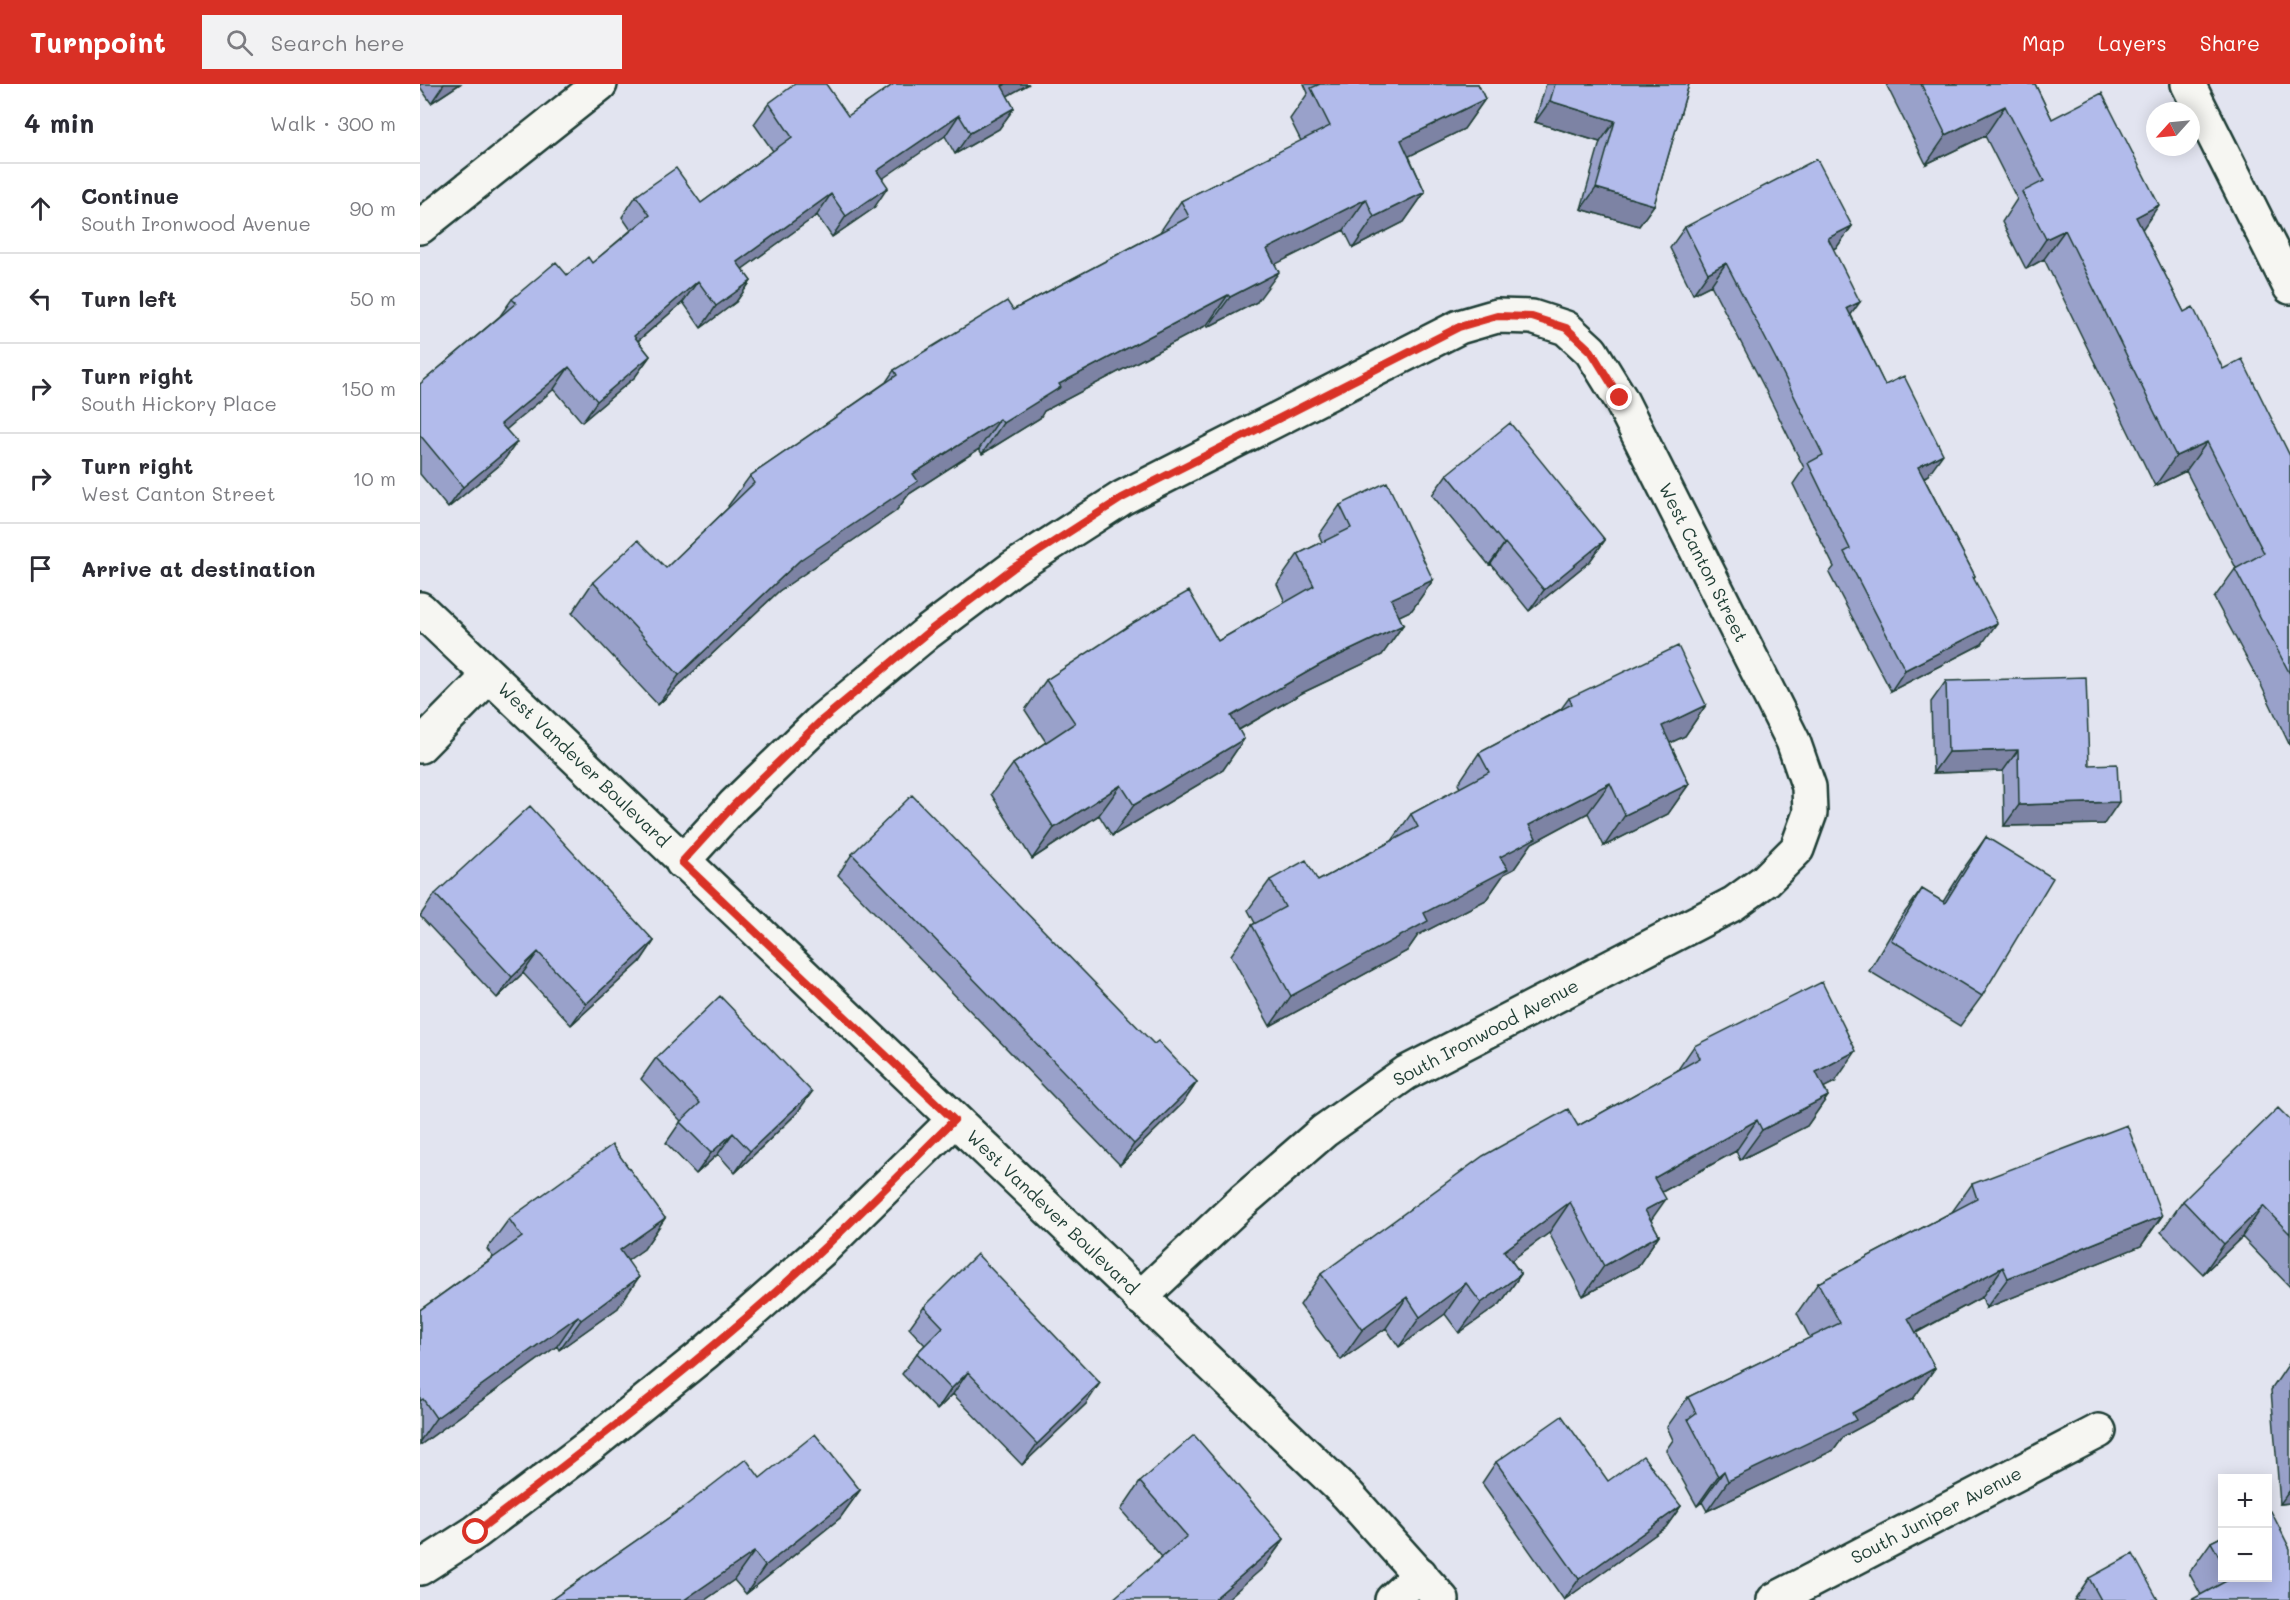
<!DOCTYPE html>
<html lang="en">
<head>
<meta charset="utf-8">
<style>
	:root { --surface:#fff; --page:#f2f2f3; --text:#2b2b33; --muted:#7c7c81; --line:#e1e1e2; --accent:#d93025 }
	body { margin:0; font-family:Mali,sans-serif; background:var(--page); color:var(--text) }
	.controls { position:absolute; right:18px; bottom:18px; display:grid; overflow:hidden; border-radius:0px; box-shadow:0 3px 15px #0003 }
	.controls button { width:54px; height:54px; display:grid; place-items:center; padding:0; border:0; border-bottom:2px solid var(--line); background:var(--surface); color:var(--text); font:30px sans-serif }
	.compass { position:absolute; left:1726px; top:18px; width:54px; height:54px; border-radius:50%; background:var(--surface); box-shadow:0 3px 15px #0003; rotate:243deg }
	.stop { position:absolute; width:18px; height:18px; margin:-14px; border:4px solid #d93025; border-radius:50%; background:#fff }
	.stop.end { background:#d93025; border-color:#fff; box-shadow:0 2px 6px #0008 }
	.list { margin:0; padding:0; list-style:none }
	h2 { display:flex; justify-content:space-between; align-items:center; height:78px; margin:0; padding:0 24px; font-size:26px }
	h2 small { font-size:20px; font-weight:400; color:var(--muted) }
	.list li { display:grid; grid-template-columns:39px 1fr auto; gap:18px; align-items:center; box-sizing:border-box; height:90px; padding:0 24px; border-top:2px solid var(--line) }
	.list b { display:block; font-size:22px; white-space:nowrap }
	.list p { margin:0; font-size:20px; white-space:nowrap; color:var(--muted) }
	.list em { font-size:20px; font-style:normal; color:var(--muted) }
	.icon { flex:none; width:33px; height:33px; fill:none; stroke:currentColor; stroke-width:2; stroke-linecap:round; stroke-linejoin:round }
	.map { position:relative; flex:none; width:1870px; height:1516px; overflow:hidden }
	header { display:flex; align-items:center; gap:36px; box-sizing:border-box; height:84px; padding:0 30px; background:var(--accent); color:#fff }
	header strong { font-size:28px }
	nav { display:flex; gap:33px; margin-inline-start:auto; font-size:21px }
	.search { width:420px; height:54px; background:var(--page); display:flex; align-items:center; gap:15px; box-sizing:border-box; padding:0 21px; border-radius:0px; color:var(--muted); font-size:22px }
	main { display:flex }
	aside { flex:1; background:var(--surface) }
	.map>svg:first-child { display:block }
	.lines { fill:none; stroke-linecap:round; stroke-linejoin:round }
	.street-casing { stroke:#1f3d34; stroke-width:38 }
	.street { stroke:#f6f6f2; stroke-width:33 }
	.wall { fill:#99a1ca; stroke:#1f3d34; stroke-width:1.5 }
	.shaded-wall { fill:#7d83a4; stroke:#1f3d34; stroke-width:1.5 }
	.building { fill:#b2bbeb; stroke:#1f3d34; stroke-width:1.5 }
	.route { stroke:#d93025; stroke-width:8 }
	.labels { text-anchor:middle; stroke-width:6; stroke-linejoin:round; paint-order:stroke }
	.street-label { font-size:18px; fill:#1f3d34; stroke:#f6f6f2 }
</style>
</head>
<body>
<header>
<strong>Turnpoint</strong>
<div class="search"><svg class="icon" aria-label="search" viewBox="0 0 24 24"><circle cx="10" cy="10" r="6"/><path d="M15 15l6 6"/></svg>Search here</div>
<nav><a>Map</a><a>Layers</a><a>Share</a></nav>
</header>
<main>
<aside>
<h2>4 min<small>Walk · 300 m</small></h2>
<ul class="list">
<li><svg class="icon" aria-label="ahead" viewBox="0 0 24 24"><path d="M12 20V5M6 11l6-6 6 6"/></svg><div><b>Continue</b><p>South Ironwood Avenue</p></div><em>90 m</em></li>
<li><svg class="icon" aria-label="left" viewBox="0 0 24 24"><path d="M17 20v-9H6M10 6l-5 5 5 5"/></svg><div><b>Turn left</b></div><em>50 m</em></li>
<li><svg class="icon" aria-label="right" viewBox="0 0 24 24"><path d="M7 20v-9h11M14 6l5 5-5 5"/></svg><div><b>Turn right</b><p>South Hickory Place</p></div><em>150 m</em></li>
<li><svg class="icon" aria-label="right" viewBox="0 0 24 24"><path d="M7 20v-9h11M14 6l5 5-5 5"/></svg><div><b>Turn right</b><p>West Canton Street</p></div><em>10 m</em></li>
<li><svg class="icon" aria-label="arrive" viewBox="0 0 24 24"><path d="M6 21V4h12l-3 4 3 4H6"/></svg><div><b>Arrive at destination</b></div></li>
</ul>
</aside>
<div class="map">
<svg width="1870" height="1516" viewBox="0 0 1870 1516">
	<rect width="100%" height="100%" fill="#e2e4f0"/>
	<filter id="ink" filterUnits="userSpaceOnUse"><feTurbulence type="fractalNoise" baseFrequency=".0167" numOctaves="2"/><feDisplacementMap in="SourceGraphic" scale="12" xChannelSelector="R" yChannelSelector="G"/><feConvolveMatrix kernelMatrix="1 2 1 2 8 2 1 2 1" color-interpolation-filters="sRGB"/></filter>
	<g filter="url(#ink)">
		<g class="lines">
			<defs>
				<g id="street">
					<path d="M 1768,0 L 1870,203"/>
					<path d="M 0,143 L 180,0"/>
					<path id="s1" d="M 0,525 L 927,1410 L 1022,1516"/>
					<path d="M 0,662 L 69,592"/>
					<path id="s2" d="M 262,778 L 314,721 L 402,636 L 508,548 L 593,484 L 702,414 L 1039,243 L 1077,232 L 1112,233 L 1146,244 L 1171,267 L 1200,314 L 1373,657 L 1389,703 L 1390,729 L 1377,765 L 1346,796 L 1313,820 L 986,989 L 904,1047 L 823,1117 L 720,1214"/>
					<path d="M 0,1484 L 56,1448 L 171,1361 L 285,1269 L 404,1164 L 534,1036"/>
					<path d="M 972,1516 L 1000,1490"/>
					<path id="s3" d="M 1354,1516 L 1679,1347"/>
				</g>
			</defs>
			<use href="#street" class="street-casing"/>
			<use href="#street" class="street"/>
		</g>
		<path class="wall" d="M 0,0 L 40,0 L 11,19 L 0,3 Z
			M 474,0 L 609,0 L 587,12 L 594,24 L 579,45 L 535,70 L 525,52 L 462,94 L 454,124 L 412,153 L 397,131 L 322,185 L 331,197 L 316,218 L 281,244 L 263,218 L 218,257 L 230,272 L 215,293 L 162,338 L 134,305 L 86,345 L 82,379 L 28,424 L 0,390 L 0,300 L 80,232 L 92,215 L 172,179 L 211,146 L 202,133 L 216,112 L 281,119 L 353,67 L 334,40 L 349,19 L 428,32 Z
			M 884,0 L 1058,0 L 1065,15 L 1044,45 L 989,72 L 1005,108 L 984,138 L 933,164 L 924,146 L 855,180 L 837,218 L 788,243 L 787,241 L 624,327 L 620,334 L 562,370 L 559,365 L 489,410 L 476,427 L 359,507 L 238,621 L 152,529 L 173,498 L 246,484 L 309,423 L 308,422 L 330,392 L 466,298 L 474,286 L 593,226 L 740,148 L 761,117 L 881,57 L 870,35 L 888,9 Z
			M 1126,0 L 1269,0 L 1234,121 L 1219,142 L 1161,125 L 1180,58 L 1115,38 Z
			M 1466,0 L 1615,0 L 1632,35 L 1722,146 L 1764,228 L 1803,285 L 1870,372 L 1870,662 L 1841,601 L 1794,514 L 1816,484 L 1766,387 L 1735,402 L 1624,175 L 1606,185 L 1582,138 L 1597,115 L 1565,52 L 1506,80 Z
			M 1432,142 L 1417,163 L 1413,165 L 1431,231 L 1508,391 L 1504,394 L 1555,492 L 1554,494 L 1562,560 L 1471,607 L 1409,489 L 1414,483 L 1373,400 L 1384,384 L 1343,301 L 1291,201 L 1273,210 L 1250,164 L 1265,143 Z
			M 1027,390 L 1185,456 L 1170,477 L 1109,527 L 1071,480 L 1069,481 L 1012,411 Z
			M 920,421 L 1013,496 L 992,526 L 979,532 L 983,541 L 962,571 L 882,609 L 819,646 L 824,655 L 803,686 L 692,752 L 679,731 L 612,775 L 571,710 L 593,680 L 626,658 L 605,626 L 626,596 L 798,557 L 865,518 L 857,500 L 878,470 L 902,458 L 899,451 Z
			M 1526,597 L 1669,681 L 1684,740 L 1584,742 L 1583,687 L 1513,689 L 1511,618 Z
			M 1149,614 L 1286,621 L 1265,652 L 1250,659 L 1269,700 L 1248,730 L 1184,762 L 1168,729 L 1112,759 L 1094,785 L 1084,790 L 1066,816 L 998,851 L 987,867 L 850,942 L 811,871 L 832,841 L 835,839 L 828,826 L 850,796 L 898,797 L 972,757 L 991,730 L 1040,704 L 1038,700 L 1059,669 L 1141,625 Z
			M 1566,753 L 1562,912 L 1540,942 L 1449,887 L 1480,835 L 1502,805 L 1523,818 L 1544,784 Z
			M 432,770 L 734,960 L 777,998 L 763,1019 L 700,1081 L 418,791 Z
			M 15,810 L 234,857 L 220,878 L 151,941 L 103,889 L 77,914 L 0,832 Z
			M 1274,962 L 1415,998 L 1404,1003 L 1408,1012 L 1387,1042 L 1320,1076 L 1316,1067 L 1242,1108 L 1231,1136 L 1239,1151 L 1218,1182 L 1163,1212 L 1129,1149 L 1091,1176 L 1101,1190 L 1080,1220 L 1039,1249 L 1025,1230 L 979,1263 L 966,1244 L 921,1276 L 880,1221 L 901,1190 L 1158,1042 L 1257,987 Z
			M 236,974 L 377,1029 L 315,1089 L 298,1070 L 276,1090 L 246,1059 L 261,1037 L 221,995 Z
			M 1870,1036 L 1870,1203 L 1822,1153 L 1783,1190 L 1741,1148 L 1763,1117 Z
			M 1552,1100 L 1742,1132 L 1721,1162 L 1566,1224 L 1562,1213 L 1496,1249 L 1515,1284 L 1493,1315 L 1424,1352 L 1414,1366 L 1287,1427 L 1282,1418 L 1277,1422 L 1246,1366 L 1253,1356 L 1247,1343 L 1268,1313 L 1390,1254 L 1377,1229 L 1398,1199 L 1532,1128 Z
			M 245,1134 L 224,1165 L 207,1176 L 198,1224 L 139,1266 L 137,1262 L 0,1361 L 0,1226 L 73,1173 L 67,1165 L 89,1135 Z
			M 504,1223 L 666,1320 L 602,1381 L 533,1310 L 517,1326 L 482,1290 L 497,1269 L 505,1261 L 489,1244 Z
			M 1870,1278 L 1870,1419 L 1860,1420 L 1851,1306 Z
			M 1076,1378 L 1188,1397 L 1261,1422 L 1246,1443 L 1144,1516 L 1062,1399 Z
			M 340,1394 L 440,1406 L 420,1434 L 326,1510 L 314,1496 L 285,1516 L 131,1516 L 260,1426 Z
			M 720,1398 L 864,1455 L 844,1483 L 742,1473 L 701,1426 Z
			M 1803,1452 L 1803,1494 L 1848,1494 L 1781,1511 L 1769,1489 L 1791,1458 Z
			M 1669,1494 L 1738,1516 L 1654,1516 Z"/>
		<path class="shaded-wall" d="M 24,0 L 40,0 L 11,19 Z
			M 586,0 L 609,0 L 567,23 L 582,2 Z
			M 1065,15 L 1044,45 L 959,87 L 981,56 Z
			M 1130,17 L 1195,37 L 1180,58 L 1115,38 Z
			M 1585,22 L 1565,52 L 1506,80 L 1526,51 Z
			M 594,24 L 579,45 L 535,70 L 550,49 Z
			M 539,31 L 525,52 L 443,108 L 457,87 Z
			M 468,103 L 454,124 L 412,153 L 426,132 Z
			M 1176,104 L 1234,121 L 1219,142 L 1161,125 Z
			M 1005,108 L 984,138 L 933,164 L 954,133 Z
			M 411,110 L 397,131 L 303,199 L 317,178 Z
			M 946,115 L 924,146 L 826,195 L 847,165 Z
			M 1739,121 L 1719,150 L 1716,133 Z
			M 1432,142 L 1417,163 L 1393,175 L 1408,154 Z
			M 1645,146 L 1624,175 L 1606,185 L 1626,155 Z
			M 1306,179 L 1291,201 L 1273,210 L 1288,189 Z
			M 859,188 L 837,218 L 788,243 L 810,213 Z
			M 278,197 L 263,218 L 199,273 L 214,252 Z
			M 331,197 L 316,218 L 281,244 L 296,222 Z
			M 808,211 L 787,241 L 624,327 L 620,334 L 562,370 L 583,339 L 639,300 Z
			M 1440,218 L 1425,239 L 1427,224 Z
			M 230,272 L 215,293 L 162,338 L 177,317 Z
			M 149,283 L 134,305 L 67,362 L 81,340 Z
			M 580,335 L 559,365 L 489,410 L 476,427 L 359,507 L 238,621 L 259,591 L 380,476 L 493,390 Z
			M 97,358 L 82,379 L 28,424 L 43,403 Z
			M 1787,358 L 1766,387 L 1735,402 L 1756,372 Z
			M 1523,370 L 1508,391 L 1484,404 L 1498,383 Z
			M 1185,456 L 1170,477 L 1109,527 L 1124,506 Z
			M 1085,459 L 1071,480 L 1069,481 L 1084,460 Z
			M 1013,496 L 992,526 L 950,546 L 971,515 Z
			M 1577,539 L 1562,560 L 1471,607 L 1485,586 Z
			M 983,541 L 962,571 L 882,609 L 789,663 L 811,632 L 903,579 Z
			M 1286,621 L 1265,652 L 1220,673 L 1242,642 Z
			M 824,655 L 803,686 L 692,752 L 714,721 Z
			M 1598,666 L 1583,687 L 1513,689 L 1528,668 Z
			M 1190,699 L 1168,729 L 1112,759 L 1094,785 L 1084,790 L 1066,816 L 998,851 L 987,867 L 850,942 L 871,912 L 1004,829 L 1080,773 L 1109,741 Z
			M 1269,700 L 1248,730 L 1184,762 L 1205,731 Z
			M 701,701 L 679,731 L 612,775 L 634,744 Z
			M 1699,718 L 1684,740 L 1584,742 L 1599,721 Z
			M 234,857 L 220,878 L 151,941 L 166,920 Z
			M 118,868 L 103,889 L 77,914 L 92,893 Z
			M 1436,967 L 1415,998 L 1375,1018 L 1396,988 Z
			M 777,998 L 763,1019 L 700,1081 L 714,1060 Z
			M 392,1008 L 377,1029 L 315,1089 L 330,1067 Z
			M 1408,1012 L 1387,1042 L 1320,1076 L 1342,1046 Z
			M 1337,1036 L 1316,1067 L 1213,1124 L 1234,1094 Z
			M 313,1049 L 298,1070 L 276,1090 L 291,1069 Z
			M 1246,1115 L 1224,1146 L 1225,1126 Z
			M 1150,1118 L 1129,1149 L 1063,1197 L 1084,1167 Z
			M 1843,1122 L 1822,1153 L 1783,1190 L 1804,1160 Z
			M 1742,1132 L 1721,1162 L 1566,1224 L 1588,1194 Z
			M 245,1134 L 224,1165 L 179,1197 L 200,1166 Z
			M 1239,1151 L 1218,1182 L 1163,1212 L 1184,1182 Z
			M 1583,1183 L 1562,1213 L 1467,1264 L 1488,1234 Z
			M 1101,1190 L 1080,1220 L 1039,1249 L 1061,1219 Z
			M 219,1193 L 198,1224 L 139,1266 L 161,1236 Z
			M 1046,1199 L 1025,1230 L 979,1263 L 1000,1233 Z
			M 987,1213 L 966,1244 L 921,1276 L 942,1246 Z
			M 158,1232 L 137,1262 L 0,1361 L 0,1357 L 16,1334 Z
			M 1515,1284 L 1493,1315 L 1424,1352 L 1414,1366 L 1287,1427 L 1308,1397 Z
			M 548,1288 L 533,1310 L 517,1326 L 531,1305 Z
			M 680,1299 L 666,1320 L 602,1381 L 617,1360 Z
			M 1304,1387 L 1282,1418 L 1277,1422 L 1298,1392 Z
			M 440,1406 L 420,1434 L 326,1510 L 345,1482 Z
			M 1870,1406 L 1870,1419 L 1860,1420 Z
			M 1261,1422 L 1246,1443 L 1144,1516 L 1159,1495 Z
			M 864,1455 L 844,1483 L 806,1516 L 793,1516 Z
			M 334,1468 L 314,1496 L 285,1516 L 264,1516 Z"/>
		<path class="building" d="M 375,0 L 406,0 L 428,32 L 474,0 L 586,0 L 582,2 L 594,24 L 550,49 L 539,31 L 457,87 L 468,103 L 426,132 L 411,110 L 317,178 L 331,197 L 296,222 L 278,197 L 214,252 L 230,272 L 177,317 L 149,283 L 81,340 L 97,358 L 43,403 L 0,351 L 0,300 L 96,219 L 92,215 L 136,178 L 147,191 L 168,173 L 172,179 L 230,131 L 216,112 L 256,84 L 281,119 L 372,53 L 349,19 Z
			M 900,0 L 1058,0 L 1065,15 L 981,56 L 1005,108 L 954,133 L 946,115 L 847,165 L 859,188 L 810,213 L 808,211 L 639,300 L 641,303 L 583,339 L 580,335 L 493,390 L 498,397 L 380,476 L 259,591 L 173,498 L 218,456 L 246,484 L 334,399 L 330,392 L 477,291 L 474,286 L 587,217 L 593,226 L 769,133 L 761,117 L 910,42 L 891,4 Z
			M 1135,0 L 1269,0 L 1234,121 L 1176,104 L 1195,37 L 1130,17 Z
			M 1501,0 L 1615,0 L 1632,35 L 1682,9 L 1739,121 L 1716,133 L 1764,228 L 1773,223 L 1803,285 L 1822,275 L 1870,372 L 1870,590 L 1815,485 L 1844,469 L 1787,358 L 1756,372 L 1645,146 L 1626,155 L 1602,108 L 1624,97 L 1585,22 L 1526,51 Z
			M 1397,75 L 1432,142 L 1408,154 L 1440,218 L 1427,224 L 1465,301 L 1484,292 L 1523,370 L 1498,383 L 1555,492 L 1553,493 L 1577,539 L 1485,586 L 1424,468 L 1430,465 L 1388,379 L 1403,371 L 1358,279 L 1306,179 L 1288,189 L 1265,143 Z
			M 1090,339 L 1185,456 L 1124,506 L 1085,459 L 1084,460 L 1027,390 Z
			M 967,398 L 1013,496 L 971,515 L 983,541 L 903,579 L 811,632 L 824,655 L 714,721 L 701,701 L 634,744 L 593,680 L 655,639 L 626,596 L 713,539 L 769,507 L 798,557 L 894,502 L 878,470 L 931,444 L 920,421 Z
			M 1258,562 L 1286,621 L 1242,642 L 1269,700 L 1205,731 L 1190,699 L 1109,741 L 1116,754 L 1080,773 L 1088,785 L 1004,829 L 1008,837 L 871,912 L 832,841 L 865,823 L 850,796 L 886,776 L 898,797 L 998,743 L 991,730 L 1069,688 L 1059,669 L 1152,620 L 1149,614 Z
			M 1666,593 L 1669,681 L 1697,680 L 1699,718 L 1599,721 L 1598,666 L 1528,668 L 1526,597 Z
			M 492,711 L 734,960 L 738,957 L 777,998 L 714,1060 L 432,770 Z
			M 110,722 L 234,857 L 166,920 L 118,868 L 92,893 L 15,810 Z
			M 1566,753 L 1633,794 L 1562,912 L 1471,856 L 1502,805 L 1525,819 Z
			M 1402,898 L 1436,967 L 1396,988 L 1408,1012 L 1342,1046 L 1337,1036 L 1234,1094 L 1246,1115 L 1225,1126 L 1239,1151 L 1184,1182 L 1150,1118 L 1084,1167 L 1101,1190 L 1061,1219 L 1046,1199 L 1000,1233 L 987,1213 L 942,1246 L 901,1190 L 1063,1072 L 1148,1025 L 1158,1042 L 1280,974 L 1274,962 Z
			M 300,912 L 392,1008 L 330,1067 L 313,1049 L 291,1069 L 260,1038 L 280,1019 L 236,974 Z
			M 1858,1024 L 1870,1036 L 1870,1150 L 1843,1122 L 1804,1160 L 1763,1117 Z
			M 1707,1041 L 1742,1132 L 1588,1194 L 1583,1183 L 1488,1234 L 1515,1284 L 1432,1329 L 1436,1336 L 1308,1397 L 1304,1387 L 1298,1392 L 1268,1335 L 1276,1329 L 1268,1313 L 1420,1239 L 1398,1199 L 1557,1115 L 1552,1100 Z
			M 192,1061 L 245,1134 L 200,1166 L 219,1193 L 161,1236 L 158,1232 L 16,1334 L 3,1315 L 0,1317 L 0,1226 L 102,1153 L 89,1135 Z
			M 557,1170 L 680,1299 L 617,1360 L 548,1288 L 531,1305 L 497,1269 L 523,1243 L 504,1223 Z
			M 1142,1332 L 1188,1397 L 1223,1372 L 1261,1422 L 1159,1495 L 1076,1378 Z
			M 395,1350 L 440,1406 L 345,1482 L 334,1468 L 264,1516 L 131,1516 L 260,1426 L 326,1375 L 340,1394 Z
			M 774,1351 L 864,1455 L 793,1516 L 692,1516 L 767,1452 L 720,1398 Z
			M 1851,1427 L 1870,1465 L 1870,1516 L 1771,1516 L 1810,1495 L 1810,1494 L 1848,1494 L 1848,1429 Z
			M 1803,1452 L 1803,1480 L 1791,1458 Z
			M 1713,1470 L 1738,1516 L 1681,1516 L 1669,1494 Z"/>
	</g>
	<g class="lines" filter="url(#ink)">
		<path class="route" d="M 56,1448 C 176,1358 295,1266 404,1164 C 448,1122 491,1079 534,1036 L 262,778 L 314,721 L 402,636 L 508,548 L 593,484 L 702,414 L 1039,243 L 1077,232 L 1112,233 L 1146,244 L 1171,267 L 1200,314"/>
	</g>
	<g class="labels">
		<g class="street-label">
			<text dy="6" stroke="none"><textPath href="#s2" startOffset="1335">West Canton Street</textPath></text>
			<text dy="6" stroke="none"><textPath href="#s1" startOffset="226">West Vandever Boulevard</textPath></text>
			<text transform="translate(1066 949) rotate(-28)" y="6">South Ironwood Avenue</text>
			<text dy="6" stroke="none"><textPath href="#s1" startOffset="874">West Vandever Boulevard</textPath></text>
			<text dy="6" stroke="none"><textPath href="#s3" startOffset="183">South Juniper Avenue</textPath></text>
		</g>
	</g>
</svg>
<div class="controls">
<button>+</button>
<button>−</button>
</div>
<svg class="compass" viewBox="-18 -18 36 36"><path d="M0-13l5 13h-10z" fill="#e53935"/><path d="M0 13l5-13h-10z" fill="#7c7c81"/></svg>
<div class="stop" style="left:56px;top:1448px"></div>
<div class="stop end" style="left:1200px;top:314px"></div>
</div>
</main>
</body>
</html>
